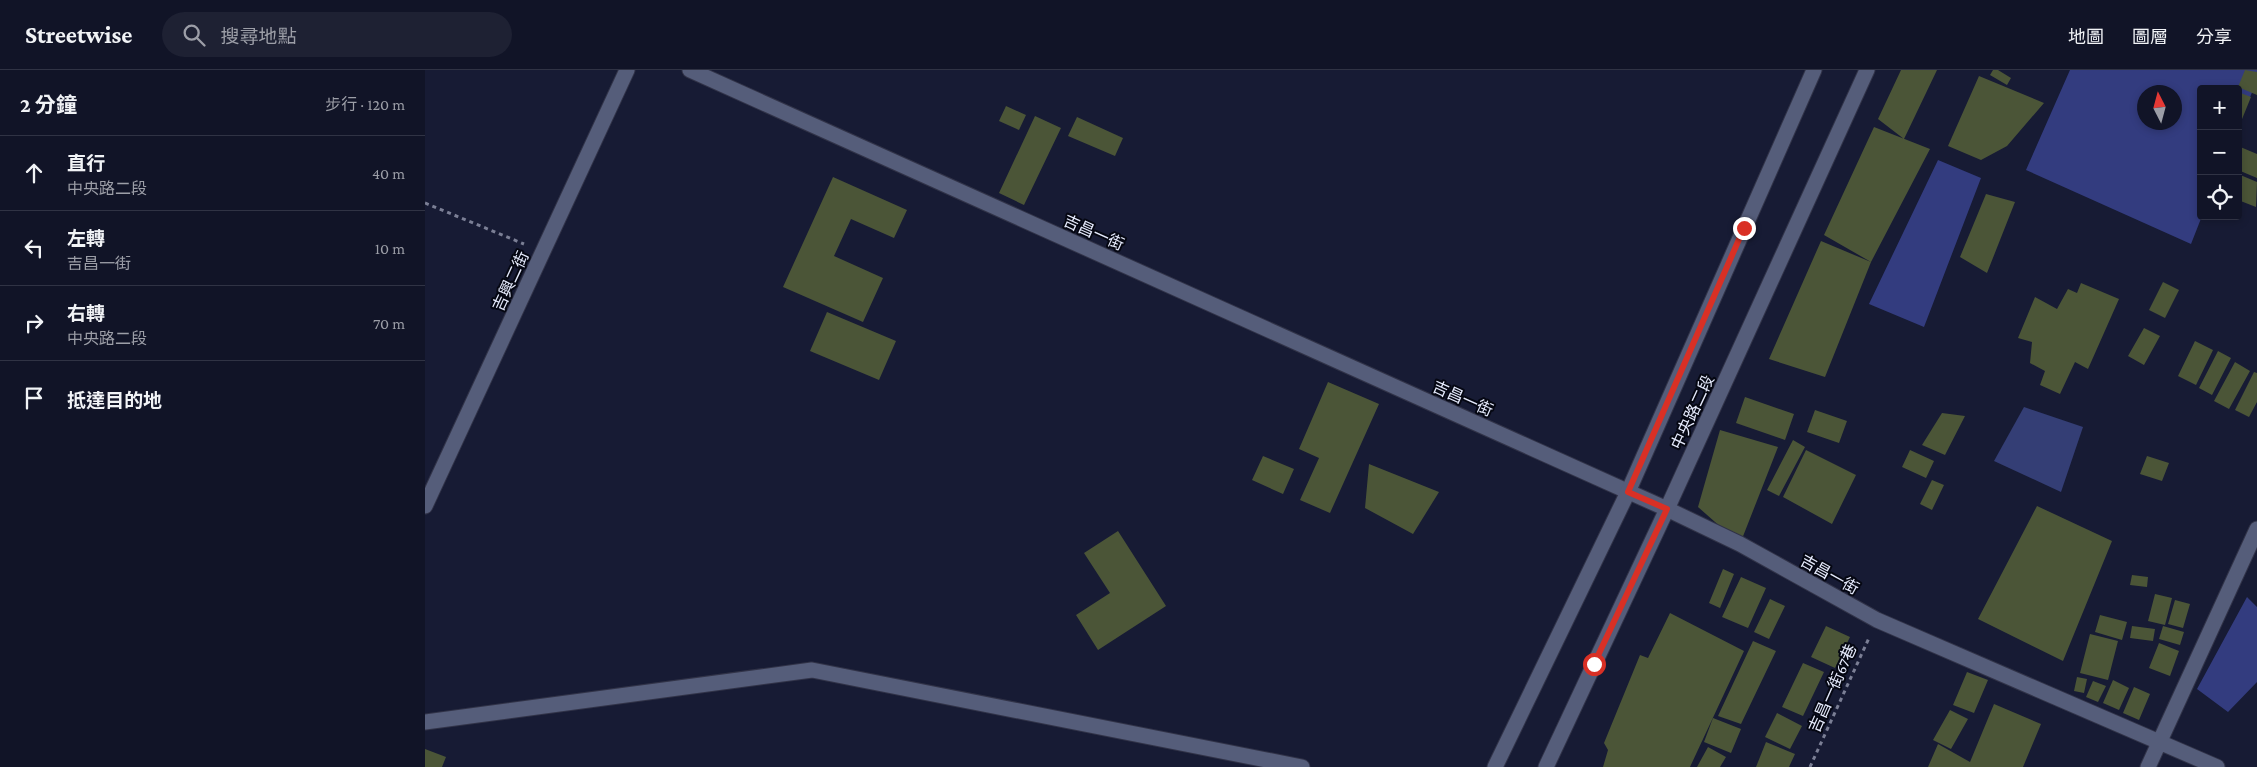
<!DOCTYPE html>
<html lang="zh-TW">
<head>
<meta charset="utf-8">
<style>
	:root { --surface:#111427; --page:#1e2133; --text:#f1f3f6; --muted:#9c9ea7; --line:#303344 }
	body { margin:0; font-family:"Crimson Pro","Noto Sans TC",serif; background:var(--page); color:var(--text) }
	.controls { position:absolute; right:15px; top:15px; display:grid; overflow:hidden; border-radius:5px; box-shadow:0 2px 8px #0003 }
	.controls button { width:45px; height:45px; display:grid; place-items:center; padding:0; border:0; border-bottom:1px solid var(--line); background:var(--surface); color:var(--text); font:25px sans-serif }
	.compass { position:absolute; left:1712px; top:15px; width:45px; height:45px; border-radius:50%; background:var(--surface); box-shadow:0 2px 8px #0003; rotate:354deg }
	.stop { position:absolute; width:15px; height:15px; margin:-11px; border:4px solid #d93025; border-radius:50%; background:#fff }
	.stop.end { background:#d93025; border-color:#fff; box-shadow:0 1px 5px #0008 }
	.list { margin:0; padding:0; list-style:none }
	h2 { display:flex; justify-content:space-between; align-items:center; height:65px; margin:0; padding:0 20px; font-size:21px }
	h2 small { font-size:16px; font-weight:400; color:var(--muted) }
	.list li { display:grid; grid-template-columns:32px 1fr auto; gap:15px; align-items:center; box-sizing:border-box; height:75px; padding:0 20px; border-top:1px solid var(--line) }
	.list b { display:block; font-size:19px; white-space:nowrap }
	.list p { margin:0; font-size:16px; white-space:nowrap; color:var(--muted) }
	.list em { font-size:16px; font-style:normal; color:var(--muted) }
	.icon { flex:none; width:28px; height:28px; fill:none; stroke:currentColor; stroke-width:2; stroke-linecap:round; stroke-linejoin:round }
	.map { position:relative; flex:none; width:1832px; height:697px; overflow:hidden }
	header { display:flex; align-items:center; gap:30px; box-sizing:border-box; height:70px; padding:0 25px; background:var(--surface); border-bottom:1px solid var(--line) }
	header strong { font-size:24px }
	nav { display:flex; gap:28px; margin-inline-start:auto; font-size:18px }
	.search { width:350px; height:45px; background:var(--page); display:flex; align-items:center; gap:12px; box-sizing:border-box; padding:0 18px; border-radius:28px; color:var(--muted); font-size:19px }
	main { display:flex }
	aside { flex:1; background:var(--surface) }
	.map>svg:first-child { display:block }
	.green { fill:#343e75 }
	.forest { fill:#333c7f; fill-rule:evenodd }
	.building { fill:#4b5537 }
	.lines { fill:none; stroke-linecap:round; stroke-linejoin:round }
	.minor-casing { stroke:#313348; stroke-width:17 }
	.tertiary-casing { stroke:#313348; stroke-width:17 }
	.path { stroke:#7b7f95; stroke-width:3; stroke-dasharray:4 4; stroke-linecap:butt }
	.minor { stroke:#555d7a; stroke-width:15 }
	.tertiary { stroke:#555d7a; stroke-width:15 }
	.route { stroke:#d93025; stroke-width:6 }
	.labels { text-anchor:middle; stroke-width:4; stroke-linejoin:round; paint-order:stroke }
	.street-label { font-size:16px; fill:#e7ecfe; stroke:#050712 }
</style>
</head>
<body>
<header>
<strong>Streetwise</strong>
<div class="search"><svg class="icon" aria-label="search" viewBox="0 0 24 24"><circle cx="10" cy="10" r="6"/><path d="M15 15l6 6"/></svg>搜尋地點</div>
<nav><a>地圖</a><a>圖層</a><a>分享</a></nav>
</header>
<main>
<aside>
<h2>2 分鐘<small>步行 · 120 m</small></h2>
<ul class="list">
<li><svg class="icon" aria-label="ahead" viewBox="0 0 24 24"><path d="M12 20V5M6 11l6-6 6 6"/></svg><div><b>直行</b><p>中央路二段</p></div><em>40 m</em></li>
<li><svg class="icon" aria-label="left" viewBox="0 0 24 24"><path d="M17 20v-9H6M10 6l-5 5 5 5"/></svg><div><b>左轉</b><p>吉昌一街</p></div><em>10 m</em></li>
<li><svg class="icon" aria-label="right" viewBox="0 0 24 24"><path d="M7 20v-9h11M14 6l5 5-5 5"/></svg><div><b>右轉</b><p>中央路二段</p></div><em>70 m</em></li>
<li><svg class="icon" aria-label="arrive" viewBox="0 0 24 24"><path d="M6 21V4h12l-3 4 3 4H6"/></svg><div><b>抵達目的地</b></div></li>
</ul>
</aside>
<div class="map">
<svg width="1832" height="697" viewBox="0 0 1832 697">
	<rect width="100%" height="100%" fill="#171b34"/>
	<path class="green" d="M 1599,337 L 1658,357 L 1636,422 L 1569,391 Z"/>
	<path class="forest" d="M 1645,0 L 1832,0 L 1832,10 L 1813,57 L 1813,19 L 1776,19 L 1776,146 L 1777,146 L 1766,174 L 1601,100 ZM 1720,22 L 1750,22 L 1750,52 L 1720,52 Z
		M 1513,90 L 1556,108 L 1499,257 L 1444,234 Z
		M 1822,527 L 1832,537 L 1832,612 L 1803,642 L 1772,619 Z"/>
	<path class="building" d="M 1476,0 L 1512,0 L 1479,69 L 1453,49 Z
		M 1568,0 L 1573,0 L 1586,8 L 1582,15 L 1565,5 Z
		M 1820,0 L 1832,2 L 1832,25 L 1813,17 Z
		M 1554,6 L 1619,33 L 1582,76 L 1556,90 L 1523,76 Z
		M 1813,22 L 1826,27 L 1813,59 Z
		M 581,36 L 601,45 L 594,60 L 574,51 Z
		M 610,46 L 636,58 L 599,135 L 574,123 Z
		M 652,47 L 698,68 L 690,86 L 643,66 Z
		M 1449,57 L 1505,79 L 1446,192 L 1399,165 Z
		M 1813,76 L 1832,84 L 1832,108 L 1813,100 Z
		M 1813,104 L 1832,112 L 1831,137 L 1813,130 Z
		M 408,107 L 482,140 L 469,168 L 426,149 L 409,186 L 458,208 L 438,252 L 358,217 Z
		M 1561,124 L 1590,132 L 1562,203 L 1535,187 Z
		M 1396,171 L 1446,192 L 1400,307 L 1344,289 Z
		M 1738,212 L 1754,220 L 1740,248 L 1724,240 Z
		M 1656,213 L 1694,229 L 1663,299 L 1650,292 L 1635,324 L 1615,315 L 1620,301 L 1605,293 L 1607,272 L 1593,268 L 1610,227 L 1632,239 L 1643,219 L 1652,223 Z
		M 402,242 L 471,271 L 454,310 L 385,281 Z
		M 1719,258 L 1735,266 L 1719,295 L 1703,286 Z
		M 1770,271 L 1788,280 L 1771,315 L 1753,306 Z
		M 1793,281 L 1806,288 L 1787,325 L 1774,318 Z
		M 1810,292 L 1825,301 L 1804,339 L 1789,331 Z
		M 1829,302 L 1832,303 L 1832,332 L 1824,347 L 1810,340 Z
		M 903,312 L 954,334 L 905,443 L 875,430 L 894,388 L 874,379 Z
		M 1320,327 L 1369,344 L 1360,370 L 1311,353 Z
		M 1390,340 L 1422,351 L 1414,373 L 1382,362 Z
		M 1517,343 L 1540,346 L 1520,385 L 1497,375 Z
		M 1295,360 L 1353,377 L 1315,474 L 1273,437 Z
		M 1368,370 L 1380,377 L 1354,426 L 1342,420 Z
		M 1381,380 L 1431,405 L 1407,454 L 1358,427 Z
		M 1485,380 L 1509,391 L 1501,408 L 1477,397 Z
		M 838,386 L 869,399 L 858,424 L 827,410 Z
		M 1722,386 L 1744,393 L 1737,411 L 1715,404 Z
		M 944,394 L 1014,422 L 988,464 L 940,438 Z
		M 1507,410 L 1519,415 L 1507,440 L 1495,434 Z
		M 1612,436 L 1687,471 L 1638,591 L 1553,549 Z
		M 693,461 L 741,536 L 673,580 L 651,545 L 685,523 L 659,483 Z
		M 1298,499 L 1309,504 L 1295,538 L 1284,533 Z
		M 1707,505 L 1723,507 L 1722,517 L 1705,515 Z
		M 1316,507 L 1341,518 L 1323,558 L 1297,547 Z
		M 1730,524 L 1747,528 L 1740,555 L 1723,551 Z
		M 1345,529 L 1360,536 L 1344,569 L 1329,562 Z
		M 1750,530 L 1765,534 L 1758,558 L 1743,554 Z
		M 1245,543 L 1319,581 L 1265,697 L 1178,697 L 1183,680 L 1179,673 L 1215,585 L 1223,588 Z
		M 1675,545 L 1702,552 L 1697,570 L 1670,562 Z
		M 1401,556 L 1425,567 L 1410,598 L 1386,587 Z
		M 1707,556 L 1730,559 L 1728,571 L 1705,568 Z
		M 1738,556 L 1759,562 L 1755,575 L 1734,569 Z
		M 1665,564 L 1693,571 L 1683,610 L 1655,603 Z
		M 1328,571 L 1351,581 L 1316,654 L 1293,646 Z
		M 1734,573 L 1754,581 L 1745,606 L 1724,598 Z
		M 1378,593 L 1399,602 L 1378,646 L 1357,637 Z
		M 1542,602 L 1563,610 L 1549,643 L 1528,635 Z
		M 1652,607 L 1662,609 L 1659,623 L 1649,621 Z
		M 1688,610 L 1704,618 L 1694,640 L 1678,633 Z
		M 1668,611 L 1681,616 L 1673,632 L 1661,627 Z
		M 1709,617 L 1725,624 L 1714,650 L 1698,643 Z
		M 1569,634 L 1616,654 L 1598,697 L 1503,697 L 1513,674 L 1545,692 Z
		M 1525,640 L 1543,649 L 1526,679 L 1508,670 Z
		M 1352,643 L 1377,656 L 1365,679 L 1340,667 Z
		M 1288,648 L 1316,659 L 1306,683 L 1279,672 Z
		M 1341,672 L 1370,684 L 1364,697 L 1331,697 Z
		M 1283,677 L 1301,687 L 1295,697 L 1272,697 Z
		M 0,679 L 21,687 L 17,697 L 0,697 Z"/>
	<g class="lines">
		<defs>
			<path id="minor" d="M 265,0 L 1242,439 L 1315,474 L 1452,550 L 1792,697
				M 0,436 L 202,0
				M 0,652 L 387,600 L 877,697
				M 1723,697 L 1832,459"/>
			<path id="tertiary" d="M 1070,697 L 1203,422 L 1389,0
				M 1121,697 L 1242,439 L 1442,0"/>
		</defs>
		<use href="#minor" class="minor-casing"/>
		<use href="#tertiary" class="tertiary-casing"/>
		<path class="path" d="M 0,133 L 99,174
			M 1385,697 L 1444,568"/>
		<use href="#minor" class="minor"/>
		<use href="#tertiary" class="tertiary"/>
	</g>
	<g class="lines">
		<path class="route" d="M 1169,594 L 1242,439 L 1203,422 L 1319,158"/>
	</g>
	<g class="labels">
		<g class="street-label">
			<text transform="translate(669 162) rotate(24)" y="6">吉昌一街</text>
			<text transform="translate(85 211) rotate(-65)" y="6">吉興二街</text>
			<text transform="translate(1038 328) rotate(24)" y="6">吉昌一街</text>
			<text transform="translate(1267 342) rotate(-65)" y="6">中央路二段</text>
			<text transform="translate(1405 504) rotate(29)" y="6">吉昌一街</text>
			<text transform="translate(1407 618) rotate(-66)" y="6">吉昌一街67巷</text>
		</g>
	</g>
</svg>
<div class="controls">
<button>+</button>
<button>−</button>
<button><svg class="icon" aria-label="locate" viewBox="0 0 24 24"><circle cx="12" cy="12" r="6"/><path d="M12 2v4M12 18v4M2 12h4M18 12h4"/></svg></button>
</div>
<svg class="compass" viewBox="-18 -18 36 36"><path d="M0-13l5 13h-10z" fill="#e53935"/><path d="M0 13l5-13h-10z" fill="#9c9ea7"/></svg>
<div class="stop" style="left:1169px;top:594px"></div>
<div class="stop end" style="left:1319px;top:158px"></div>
</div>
</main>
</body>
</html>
